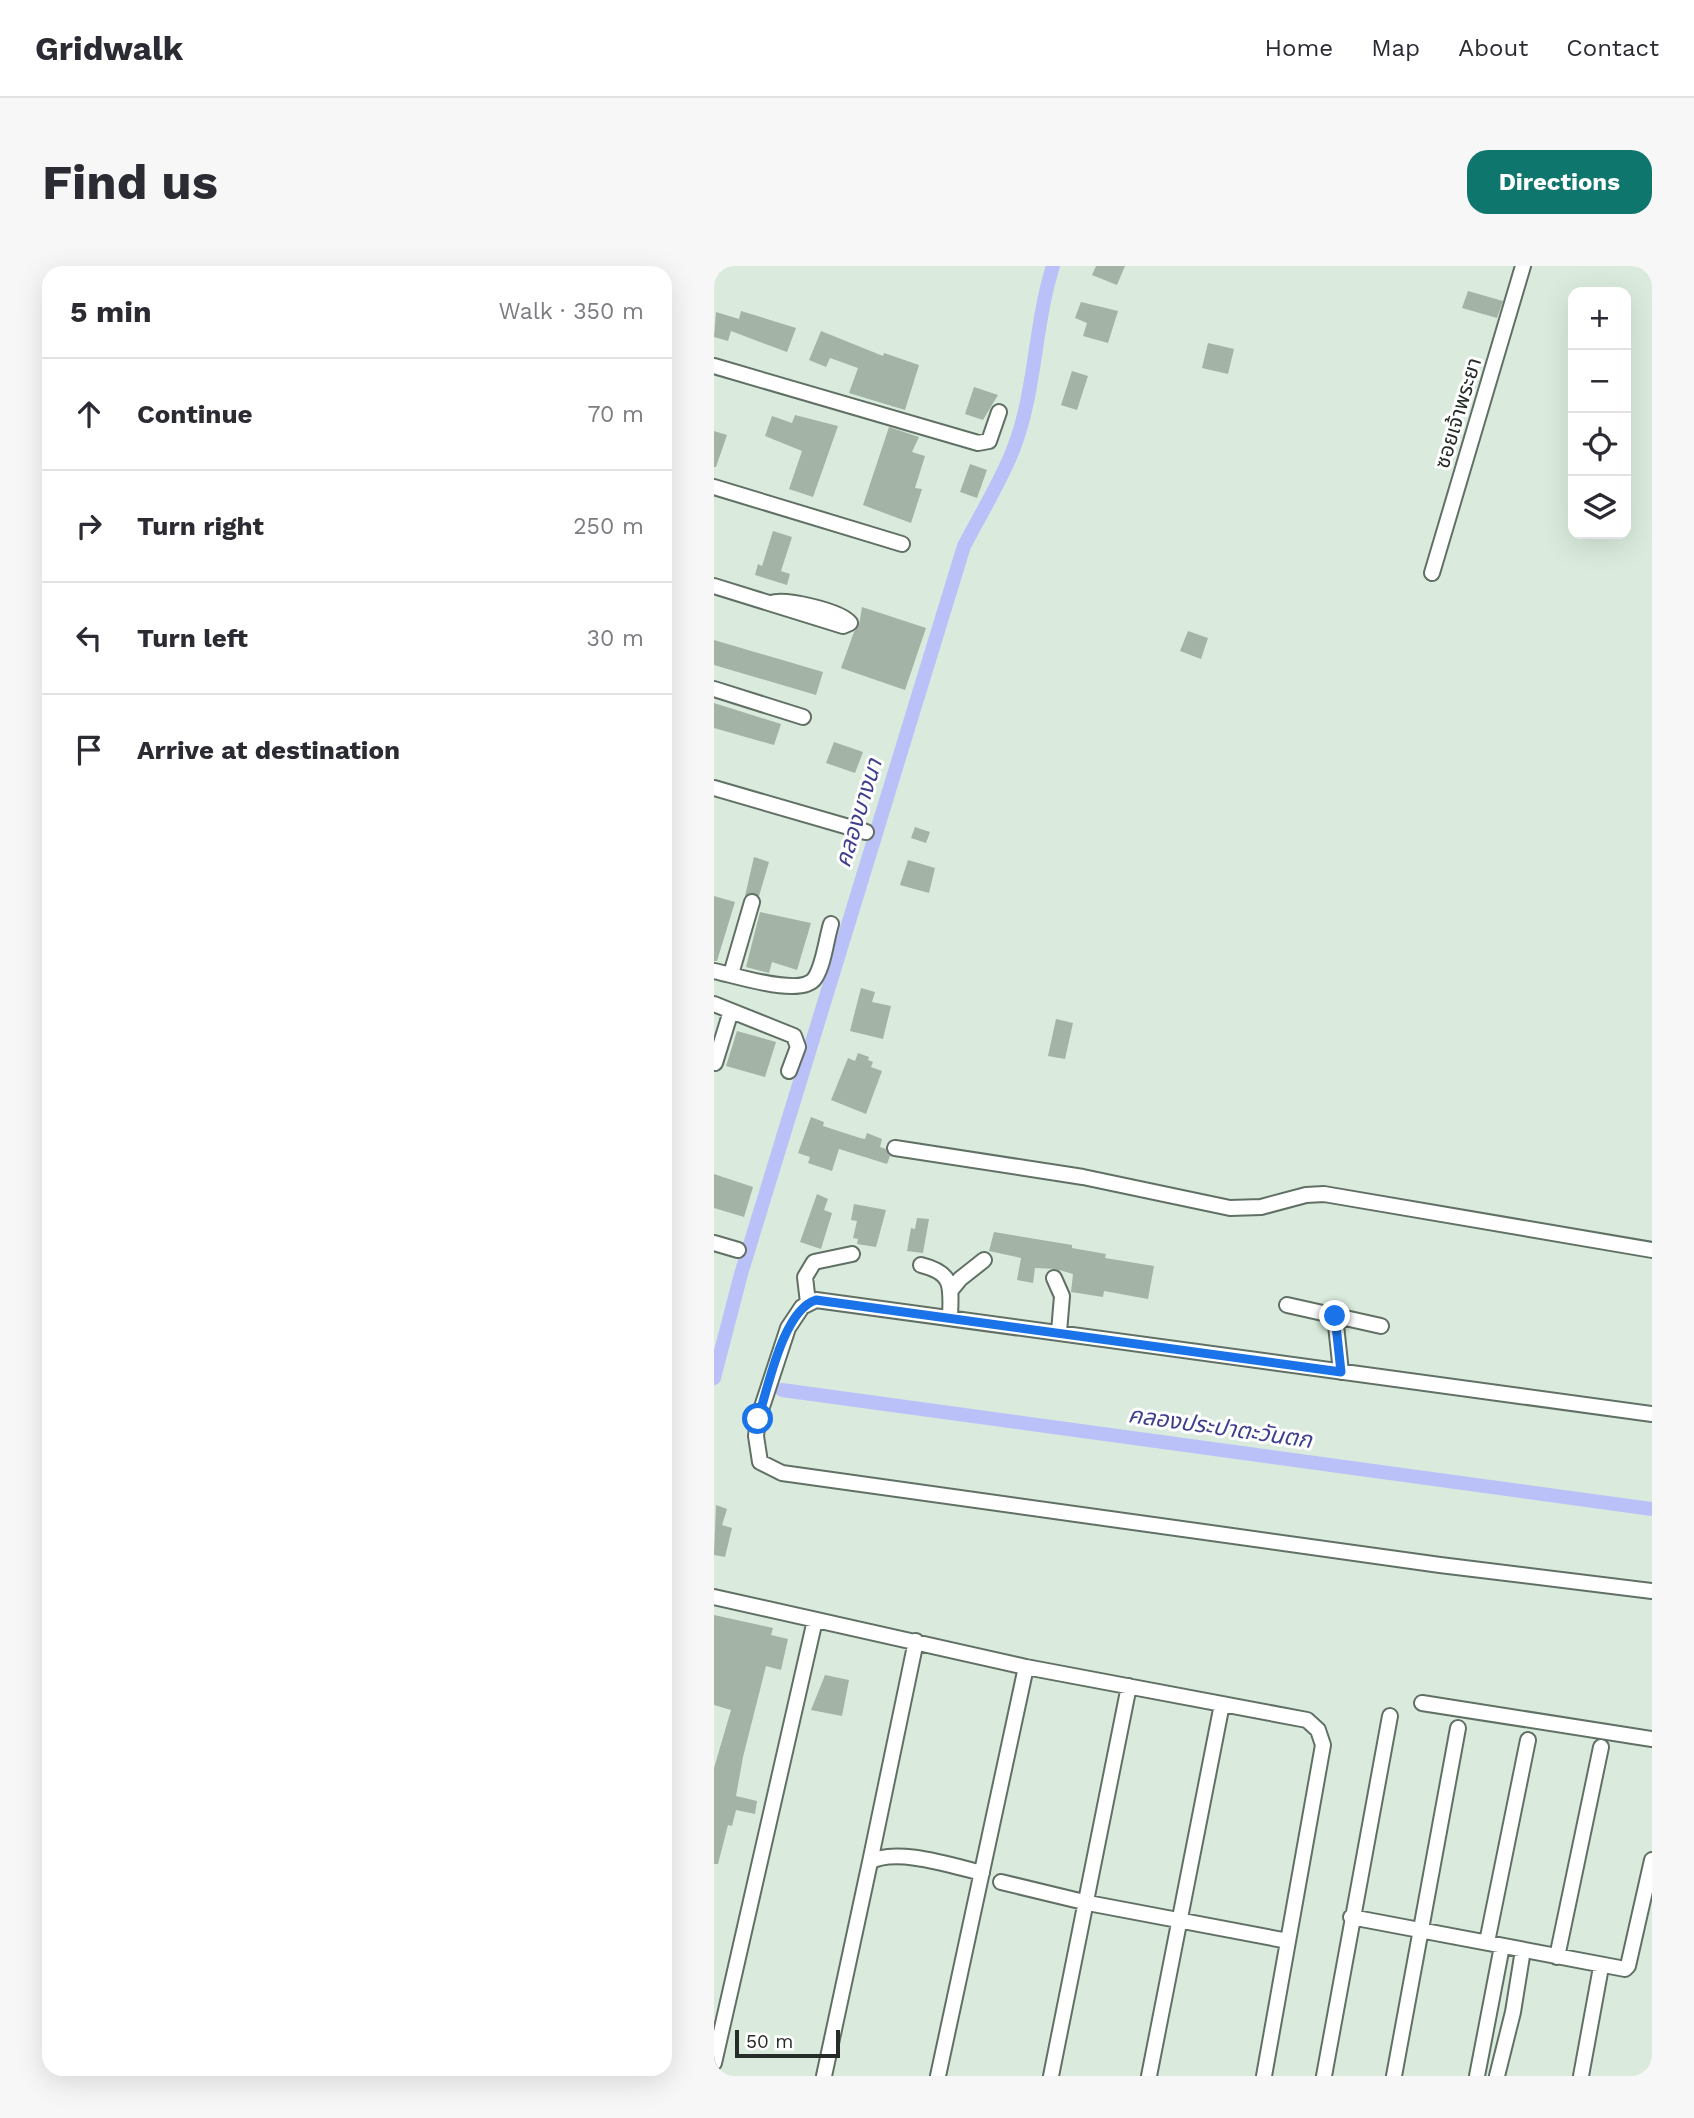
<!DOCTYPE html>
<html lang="en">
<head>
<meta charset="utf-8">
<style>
	:root { --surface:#fff; --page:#f7f7f7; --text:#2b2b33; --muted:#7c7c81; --line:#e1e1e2; --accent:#0f766e }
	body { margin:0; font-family:"Work Sans","Noto Sans Thai",sans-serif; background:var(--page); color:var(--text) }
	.controls { position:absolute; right:21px; top:21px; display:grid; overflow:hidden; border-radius:14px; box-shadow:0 7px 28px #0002 }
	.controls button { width:63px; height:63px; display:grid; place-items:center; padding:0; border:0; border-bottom:2px solid var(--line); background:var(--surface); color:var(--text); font:35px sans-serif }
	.scale { position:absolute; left:21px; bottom:18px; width:105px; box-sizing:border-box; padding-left:7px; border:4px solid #262c27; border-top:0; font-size:19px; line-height:24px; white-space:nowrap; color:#262c27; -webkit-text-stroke:5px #fff; paint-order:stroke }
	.stop { position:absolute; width:21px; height:21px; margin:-16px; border:5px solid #1a73e8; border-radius:50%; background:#fff }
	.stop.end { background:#1a73e8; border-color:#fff; box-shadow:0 2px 7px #0008 }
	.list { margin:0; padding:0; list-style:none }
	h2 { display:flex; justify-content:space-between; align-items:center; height:91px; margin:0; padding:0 28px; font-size:30px }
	h2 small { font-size:23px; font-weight:400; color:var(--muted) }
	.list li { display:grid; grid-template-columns:46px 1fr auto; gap:21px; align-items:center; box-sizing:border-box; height:112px; padding:0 28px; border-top:2px solid var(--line) }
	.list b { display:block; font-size:26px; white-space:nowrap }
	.list em { font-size:23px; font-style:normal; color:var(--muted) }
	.icon { flex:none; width:38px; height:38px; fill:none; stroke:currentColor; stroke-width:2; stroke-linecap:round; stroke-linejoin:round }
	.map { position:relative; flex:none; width:938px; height:1810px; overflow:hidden; border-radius:21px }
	header { display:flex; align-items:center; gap:42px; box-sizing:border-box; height:98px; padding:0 35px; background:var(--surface); border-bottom:2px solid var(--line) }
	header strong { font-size:33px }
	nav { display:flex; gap:38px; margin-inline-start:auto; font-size:24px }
	.intro { display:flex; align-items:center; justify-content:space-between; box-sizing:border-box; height:168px; padding:0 42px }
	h1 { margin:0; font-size:49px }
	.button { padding:18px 32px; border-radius:21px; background:var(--accent); color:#fff; font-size:24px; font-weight:700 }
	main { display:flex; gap:42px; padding:0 42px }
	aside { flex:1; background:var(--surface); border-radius:21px; box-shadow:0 7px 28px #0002 }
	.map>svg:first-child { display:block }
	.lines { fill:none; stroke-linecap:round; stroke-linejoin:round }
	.canal { stroke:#bac1f9; stroke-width:14 }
	.building { fill:#a3b3a6 }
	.minor-casing { stroke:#617064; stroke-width:18 }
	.minor { stroke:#fff; stroke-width:14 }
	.route { stroke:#1a73e8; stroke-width:9 }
	.labels { text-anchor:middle; stroke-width:6; stroke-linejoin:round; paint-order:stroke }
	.street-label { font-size:21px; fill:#262c27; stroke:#fff }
	.water-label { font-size:23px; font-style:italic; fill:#3f3f8e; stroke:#fff }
</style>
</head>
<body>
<header>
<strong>Gridwalk</strong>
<nav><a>Home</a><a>Map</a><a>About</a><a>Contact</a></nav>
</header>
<div class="intro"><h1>Find us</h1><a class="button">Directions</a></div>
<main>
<aside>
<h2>5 min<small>Walk · 350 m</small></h2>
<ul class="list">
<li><svg class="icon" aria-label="ahead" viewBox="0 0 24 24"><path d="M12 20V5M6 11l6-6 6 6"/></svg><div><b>Continue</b></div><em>70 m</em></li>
<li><svg class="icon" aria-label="right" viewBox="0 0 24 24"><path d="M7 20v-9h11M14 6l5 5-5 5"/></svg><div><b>Turn right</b></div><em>250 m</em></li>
<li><svg class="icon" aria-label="left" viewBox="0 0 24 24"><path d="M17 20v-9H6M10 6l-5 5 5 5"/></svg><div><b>Turn left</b></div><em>30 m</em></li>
<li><svg class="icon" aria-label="arrive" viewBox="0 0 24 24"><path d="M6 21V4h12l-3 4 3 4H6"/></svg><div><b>Arrive at destination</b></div></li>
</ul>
</aside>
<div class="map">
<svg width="938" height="1810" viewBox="0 0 938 1810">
	<rect width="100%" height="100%" fill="#daebdd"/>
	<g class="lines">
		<path class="canal" d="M 0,1112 L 27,1008 L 250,280 C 266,249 286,217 299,184 C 322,126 320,60 339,0
			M 68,1124 L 938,1243"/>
	</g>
	<path class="building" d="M 382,0 L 411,0 L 403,19 L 378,9 Z
		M 754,25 L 789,35 L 783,52 L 748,42 Z
		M 367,36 L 404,45 L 394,77 L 369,70 L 373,57 L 361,52 Z
		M 27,45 L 82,62 L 73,86 L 17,65 L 14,75 L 0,71 L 2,46 L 25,53 Z
		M 107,65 L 169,90 L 170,87 L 205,99 L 191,144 L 135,127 L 144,102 L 116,92 L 112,101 L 95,94 Z
		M 494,77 L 520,83 L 514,108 L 488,102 Z
		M 358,105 L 374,110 L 363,144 L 347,139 Z
		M 260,121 L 284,129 L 269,154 L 251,148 Z
		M 81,149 L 124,160 L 99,231 L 75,223 L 88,185 L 51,170 L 58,150 L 78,157 Z
		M 175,161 L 205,171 L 198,186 L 211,190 L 201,222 L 208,223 L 197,257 L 149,239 Z
		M 0,165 L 13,169 L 2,201 L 0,201 Z
		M 256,198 L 273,204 L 263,232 L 246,226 Z
		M 59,265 L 78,271 L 67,305 L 76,308 L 73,319 L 41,309 L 44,298 L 48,300 Z
		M 148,341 L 212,362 L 191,424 L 127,402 L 140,366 L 145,359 Z
		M 474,365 L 494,372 L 487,393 L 466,385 Z
		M 0,374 L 109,406 L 102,429 L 0,399 Z
		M 0,437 L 67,458 L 60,479 L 0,462 Z
		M 120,476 L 149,486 L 141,507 L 112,497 Z
		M 201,561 L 216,566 L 212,577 L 197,572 Z
		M 40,591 L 55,596 L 45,630 L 36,627 L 31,630 Z
		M 194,594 L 221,602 L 215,627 L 186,619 Z
		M 0,630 L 21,636 L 3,695 L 0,695 Z
		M 46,646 L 97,657 L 83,704 L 58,696 L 55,707 L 32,701 Z
		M 147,722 L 161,726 L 158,736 L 177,740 L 169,773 L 136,765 Z
		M 342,753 L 359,757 L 351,793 L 334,790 Z
		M 23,765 L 62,776 L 51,811 L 12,800 Z
		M 144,787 L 155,791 L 154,794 L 159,796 L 157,801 L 168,805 L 152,848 L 117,834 L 134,792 L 141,795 Z
		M 97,851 L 110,856 L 109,860 L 146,872 L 151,873 L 153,867 L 168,873 L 166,881 L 172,883 L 176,890 L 173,898 L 125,883 L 118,905 L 94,897 L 96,891 L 84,887 Z
		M 0,908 L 39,921 L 30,951 L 0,942 Z
		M 103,928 L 114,933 L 110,944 L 118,947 L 107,983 L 86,976 Z
		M 140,938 L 172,944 L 162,981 L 143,978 L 144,973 L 139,972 L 143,955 L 137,954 Z
		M 203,952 L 215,953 L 209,987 L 193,985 L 197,962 L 201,963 Z
		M 280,966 L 358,979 L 358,982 L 392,988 L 391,992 L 440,1000 L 434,1033 L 390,1025 L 389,1031 L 357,1026 L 359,1008 L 342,1003 L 321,1002 L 319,1017 L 303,1014 L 307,992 L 275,985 Z
		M 2,1239 L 13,1243 L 8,1259 L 18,1262 L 11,1291 L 0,1289 Z
		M 0,1349 L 59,1362 L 57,1369 L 74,1373 L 67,1404 L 52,1400 L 29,1491 L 22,1530 L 43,1535 L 41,1548 L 22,1544 L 18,1560 L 14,1559 L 4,1598 L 0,1598 L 0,1502 L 17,1444 L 0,1439 Z
		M 111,1409 L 135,1414 L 128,1450 L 97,1444 Z"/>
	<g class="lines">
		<defs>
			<path id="minor" d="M 0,100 L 264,177 L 275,175 L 285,146
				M 0,221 L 188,278
				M 718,307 L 809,0
				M 0,320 L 129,360 L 136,357 C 127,345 71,332 57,337
				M 0,423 L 89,451
				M 0,522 L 152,566
				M 0,705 C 21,709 88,732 101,712 C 110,698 112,674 117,658
				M 17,708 L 38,636
				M 0,738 L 80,770 L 84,781 L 75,805
				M 1,797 L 17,745
				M 181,882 L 369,911 L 516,942 L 547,941 L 592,929 L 610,928 L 938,984
				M 0,977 L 24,984
				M 207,999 C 240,1007 237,1021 236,1051
				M 340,1012 L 348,1030 L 345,1066
				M 237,1024 L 246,1013 L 270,994
				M 94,1037 L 91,1011 L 100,996 L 138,988
				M 573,1039 L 667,1060
				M 621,1050 L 627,1106
				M 938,1148 L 102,1034 L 88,1041 L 74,1062 L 44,1153 L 42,1170 L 46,1196 L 68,1207 L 726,1299 L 938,1325
				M 0,1331 L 312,1401 L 593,1454 L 604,1464 L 609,1479 L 550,1810
				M 708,1437 L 938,1473
				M 156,1596 L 202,1375
				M 287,1616 L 374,1637 L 574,1675
				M 637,1651 L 911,1703 L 914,1700 L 938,1594
				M 773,1676 L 814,1474
				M 843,1691 L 887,1481
				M 0,1797 L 101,1354
				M 110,1810 L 156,1596 C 181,1581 239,1600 268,1607
				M 224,1810 L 312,1401
				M 337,1810 L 415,1420
				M 435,1810 L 508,1438
				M 610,1810 L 676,1450
				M 680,1810 L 744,1462
				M 763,1810 L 788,1680
				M 783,1810 L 799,1746 L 809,1684
				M 867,1810 L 887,1701"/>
		</defs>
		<use href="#minor" class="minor-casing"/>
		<use href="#minor" class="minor"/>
	</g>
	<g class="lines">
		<path class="route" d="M 44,1153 C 54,1122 69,1044 102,1034 L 627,1106 L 621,1050"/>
	</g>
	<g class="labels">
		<g class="street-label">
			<text transform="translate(744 147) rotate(-73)" y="7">ซอยเจ้าพระยา</text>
		</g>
		<g class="water-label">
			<text transform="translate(144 547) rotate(-73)" y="8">คลองบางนา</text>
			<text transform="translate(506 1161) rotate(8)" y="8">คลองประปาตะวันตก</text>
		</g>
	</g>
</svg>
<div class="controls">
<button>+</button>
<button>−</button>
<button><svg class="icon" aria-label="locate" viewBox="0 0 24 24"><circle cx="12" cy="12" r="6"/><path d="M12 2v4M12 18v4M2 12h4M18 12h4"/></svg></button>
<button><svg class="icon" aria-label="layers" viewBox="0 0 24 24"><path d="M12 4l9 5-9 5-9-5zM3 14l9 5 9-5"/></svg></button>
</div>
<div class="scale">50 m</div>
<div class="stop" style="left:44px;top:1153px"></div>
<div class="stop end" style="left:621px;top:1050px"></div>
</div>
</main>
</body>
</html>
